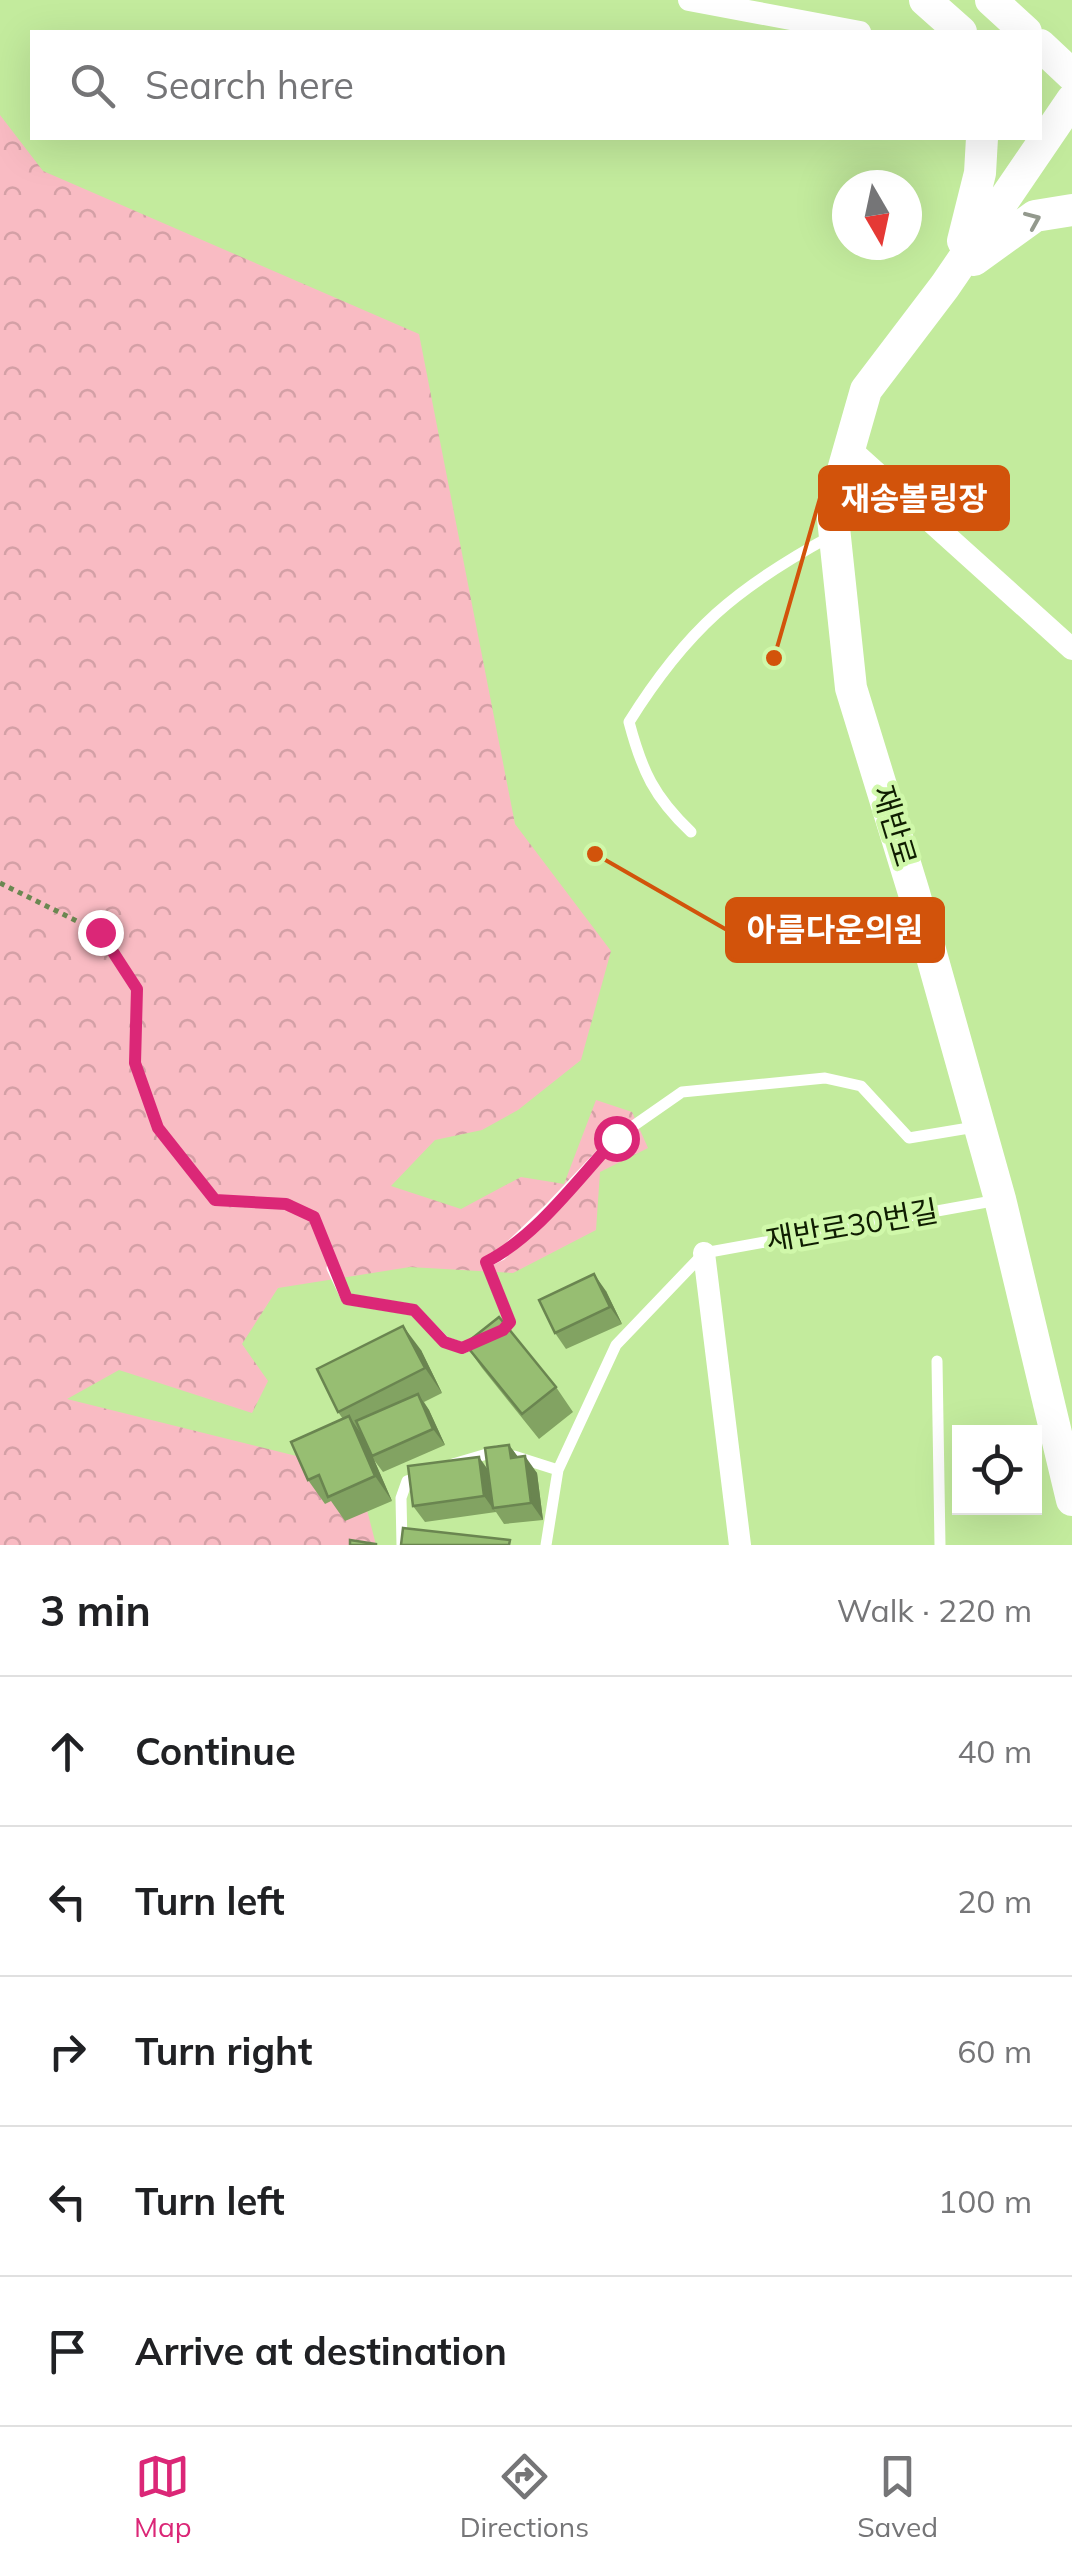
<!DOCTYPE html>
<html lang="en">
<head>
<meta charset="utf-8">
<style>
	:root { --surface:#fff; --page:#f2f2f2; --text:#202124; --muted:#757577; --line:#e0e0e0; --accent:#db2777 }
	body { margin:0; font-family:Mulish,"Noto Sans KR",sans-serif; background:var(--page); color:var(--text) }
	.controls { position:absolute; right:30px; bottom:30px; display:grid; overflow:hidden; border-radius:0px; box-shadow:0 10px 40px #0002 }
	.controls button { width:90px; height:90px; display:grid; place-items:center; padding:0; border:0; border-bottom:2px solid var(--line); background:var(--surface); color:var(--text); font:50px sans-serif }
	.compass { position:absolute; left:832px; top:170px; width:90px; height:90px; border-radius:50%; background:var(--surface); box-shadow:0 10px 40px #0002; rotate:171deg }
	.stop { position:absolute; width:30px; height:30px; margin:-22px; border:8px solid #db2777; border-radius:50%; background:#fff }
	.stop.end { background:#db2777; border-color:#fff; box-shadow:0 2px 10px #0008 }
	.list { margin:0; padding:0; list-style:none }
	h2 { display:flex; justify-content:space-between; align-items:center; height:130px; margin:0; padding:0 40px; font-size:42px }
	h2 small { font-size:32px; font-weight:400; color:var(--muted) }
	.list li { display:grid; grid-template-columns:65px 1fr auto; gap:30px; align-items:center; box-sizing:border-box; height:150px; padding:0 40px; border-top:2px solid var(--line) }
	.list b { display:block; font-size:38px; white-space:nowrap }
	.list em { font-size:32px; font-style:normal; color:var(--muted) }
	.icon { flex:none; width:55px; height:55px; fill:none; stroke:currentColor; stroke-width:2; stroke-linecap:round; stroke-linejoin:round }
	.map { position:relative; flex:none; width:1072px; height:1545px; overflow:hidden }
	.search { position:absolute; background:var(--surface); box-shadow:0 10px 40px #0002; left:30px; right:30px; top:30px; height:110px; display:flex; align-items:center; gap:25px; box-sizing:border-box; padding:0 35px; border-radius:0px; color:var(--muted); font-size:38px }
	.sheet { height:880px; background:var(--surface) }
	nav { display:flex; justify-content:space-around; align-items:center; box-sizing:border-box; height:140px; border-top:2px solid var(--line); background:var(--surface); font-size:28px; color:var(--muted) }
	nav a { display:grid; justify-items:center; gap:5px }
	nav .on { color:var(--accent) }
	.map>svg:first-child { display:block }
	.forest { fill:url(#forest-crowns) }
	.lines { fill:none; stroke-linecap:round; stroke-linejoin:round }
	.path { stroke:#6b8751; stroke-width:5; stroke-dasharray:5 5; stroke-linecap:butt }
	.lane { stroke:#fff; stroke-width:11 }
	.street { stroke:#fff; stroke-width:22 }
	.secondary { stroke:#fff; stroke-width:32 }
	.wall { fill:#82a362 }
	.shaded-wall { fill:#6a8550 }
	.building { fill:#97be72; stroke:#6a8550; stroke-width:2.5 }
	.oneway { stroke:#93998d }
	.route { stroke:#db2777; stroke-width:12 }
	.labels { text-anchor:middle; stroke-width:9; stroke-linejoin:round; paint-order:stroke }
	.street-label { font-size:30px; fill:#0f1d01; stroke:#d0f8aa }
	.leader { fill:none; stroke:#d2530b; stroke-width:4 }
	.callout-dot { fill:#d2530b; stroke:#d0f8aa; stroke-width:4 }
	.callout { fill:#d2530b; stroke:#d2530b; stroke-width:4 }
	.callout-label { font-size:32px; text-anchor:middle; font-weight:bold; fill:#fff }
</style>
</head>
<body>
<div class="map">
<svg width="1072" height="1545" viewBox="0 0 1072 1545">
	<defs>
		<pattern id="forest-crowns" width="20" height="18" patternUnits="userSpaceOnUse" patternTransform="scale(2.5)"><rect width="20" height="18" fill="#f9bbc3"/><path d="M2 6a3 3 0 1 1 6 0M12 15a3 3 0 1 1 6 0" fill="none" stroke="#d4a0a6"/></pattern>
	</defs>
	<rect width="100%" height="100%" fill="#c3eb9d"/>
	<path class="forest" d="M 0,115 L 43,171 L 419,334 L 515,824 L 611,951 L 581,1060 L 518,1110 L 482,1130 L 435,1140 L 391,1186 L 461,1209 L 521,1177 L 564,1184 L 596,1100 L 632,1112 L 648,1148 L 600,1172 L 596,1230 L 513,1273 L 410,1267 L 278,1288 L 242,1344 L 268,1381 L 252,1413 L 119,1370 L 67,1399 L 357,1471 L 376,1545 L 0,1545 Z"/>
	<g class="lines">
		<path class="path" d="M 0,883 L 99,932 L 137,989 L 135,1063 L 158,1128 L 215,1200 L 286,1204 L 314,1217 L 325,1250"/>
		<path class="lane" d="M 691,832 C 654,797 642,771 629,722 C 687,629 736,588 831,536
			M 332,1268 L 347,1299 L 414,1310 L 445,1342 L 463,1348 L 480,1340
			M 497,1333 L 510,1322 L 486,1262 L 501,1255 L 549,1209 L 616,1138 L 682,1092 L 825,1078 L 861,1086 L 909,1138 L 975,1127
			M 937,1361 L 940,1545
			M 514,1456 L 558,1470
			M 453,1464 L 497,1451
			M 402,1545 L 401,1498 L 407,1481 L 422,1476
			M 546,1545 L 558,1470 L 616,1345 L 704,1253 L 998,1200"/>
		<path class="street" d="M 689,0 L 860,32
			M 849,448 L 1072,649
			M 704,1253 L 740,1545"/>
		<path class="secondary" d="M 925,0 L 961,32
			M 991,0 L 1026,32
			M 1040,45 L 1072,75
			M 1072,100 L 945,286 L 866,390 L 832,509 L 851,688 L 914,893 L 1000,1199 L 1072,1500
			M 963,241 L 980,173 L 982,138
			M 974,260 L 1035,216 L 1072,210"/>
	</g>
	<path class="wall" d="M 606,1291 L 622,1324 L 566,1349 L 555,1333 Z
		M 465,1344 L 556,1387 L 573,1412 L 539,1439 L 482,1368 Z
		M 421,1350 L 442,1393 L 424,1402 L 429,1410 L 445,1445 L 383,1472 L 374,1460 L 392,1501 L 345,1521 L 331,1501 L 325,1504 L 308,1480 L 343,1419 L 338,1412 Z
		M 509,1445 L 518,1457 L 537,1473 L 543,1520 L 504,1524 L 496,1512 L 425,1522 L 413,1506 L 488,1470 Z"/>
	<path class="shaded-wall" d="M 594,1274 L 606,1291 L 622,1324 L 610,1307 Z
		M 403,1326 L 421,1350 L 442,1393 L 425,1368 Z
		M 418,1394 L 429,1410 L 445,1445 L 433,1429 Z
		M 349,1416 L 366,1441 L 392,1501 L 375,1476 Z
		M 509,1445 L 521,1461 L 511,1458 Z
		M 525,1456 L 537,1473 L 543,1520 L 531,1503 Z
		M 479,1457 L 491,1474 L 493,1508 L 496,1513 L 484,1496 Z"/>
	<path class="building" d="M 594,1274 L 610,1307 L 555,1333 L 539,1300 Z
		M 499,1317 L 556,1387 L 522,1414 L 465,1344 Z
		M 403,1326 L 425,1368 L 338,1412 L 317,1369 Z
		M 418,1394 L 433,1429 L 372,1456 L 356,1421 Z
		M 349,1416 L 375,1476 L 328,1497 L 319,1475 L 308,1480 L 291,1442 Z
		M 509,1445 L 511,1458 L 525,1456 L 531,1503 L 493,1508 L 485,1448 Z
		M 479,1457 L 484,1496 L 413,1506 L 408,1466 Z
		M 403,1528 L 510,1540 L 509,1545 L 401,1545 Z
		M 350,1540 L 376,1544 L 376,1545 L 350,1545 Z"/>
	<defs><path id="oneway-chevron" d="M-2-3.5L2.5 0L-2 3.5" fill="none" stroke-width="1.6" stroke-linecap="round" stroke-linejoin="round" transform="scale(2.5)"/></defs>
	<use class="oneway" href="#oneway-chevron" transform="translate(1033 220) rotate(-23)"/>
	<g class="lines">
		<path class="route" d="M 100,932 L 137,989 L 135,1063 L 158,1128 L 215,1200 L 286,1204 L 314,1217 L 347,1299 L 414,1310 L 444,1342 L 462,1348 L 503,1330 L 510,1322 L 486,1262 C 537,1236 578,1179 616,1138"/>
	</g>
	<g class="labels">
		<g class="street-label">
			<text transform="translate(894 826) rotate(73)" y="10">재반로</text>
			<text transform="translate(852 1226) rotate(-10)" y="10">재반로30번길</text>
		</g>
	</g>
	<path class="leader" d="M774 658L820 498M595 854L727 930"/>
	<g class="callout-dot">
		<circle cx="774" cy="658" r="10"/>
		<circle cx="595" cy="854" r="10"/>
	</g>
	<g class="callout">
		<rect x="820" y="467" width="188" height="62" rx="10"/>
		<rect x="727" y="899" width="216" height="62" rx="10"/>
	</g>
	<g class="callout-label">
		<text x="914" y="510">재송볼링장</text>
		<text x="835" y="941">아름다운의원</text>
	</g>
</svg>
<div class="controls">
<button><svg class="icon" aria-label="locate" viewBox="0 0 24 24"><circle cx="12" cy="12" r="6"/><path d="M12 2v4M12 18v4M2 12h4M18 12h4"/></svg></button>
</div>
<svg class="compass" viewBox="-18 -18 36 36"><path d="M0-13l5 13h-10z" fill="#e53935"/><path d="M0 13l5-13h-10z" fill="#757577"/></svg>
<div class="stop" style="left:616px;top:1138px"></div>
<div class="stop end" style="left:100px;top:932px"></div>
<div class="search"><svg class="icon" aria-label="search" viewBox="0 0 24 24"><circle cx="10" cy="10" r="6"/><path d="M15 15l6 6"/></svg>Search here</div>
</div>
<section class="sheet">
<h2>3 min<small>Walk · 220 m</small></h2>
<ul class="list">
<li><svg class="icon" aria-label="ahead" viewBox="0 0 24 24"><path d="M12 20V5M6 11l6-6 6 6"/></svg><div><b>Continue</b></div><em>40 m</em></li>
<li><svg class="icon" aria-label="left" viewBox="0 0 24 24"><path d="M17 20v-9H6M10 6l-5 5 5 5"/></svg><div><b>Turn left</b></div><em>20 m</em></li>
<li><svg class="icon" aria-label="right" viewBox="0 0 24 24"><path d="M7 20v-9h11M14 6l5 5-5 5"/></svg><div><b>Turn right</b></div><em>60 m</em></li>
<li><svg class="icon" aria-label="left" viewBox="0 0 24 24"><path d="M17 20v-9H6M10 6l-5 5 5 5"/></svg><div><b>Turn left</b></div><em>100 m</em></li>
<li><svg class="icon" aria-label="arrive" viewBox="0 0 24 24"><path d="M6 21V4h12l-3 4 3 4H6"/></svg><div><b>Arrive at destination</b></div></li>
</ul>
</section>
<nav>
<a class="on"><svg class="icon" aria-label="map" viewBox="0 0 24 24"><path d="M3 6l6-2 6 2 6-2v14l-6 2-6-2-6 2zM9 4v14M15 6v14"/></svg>Map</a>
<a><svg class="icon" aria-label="directions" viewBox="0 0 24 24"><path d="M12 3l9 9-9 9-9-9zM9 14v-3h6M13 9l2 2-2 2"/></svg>Directions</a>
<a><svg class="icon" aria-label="saved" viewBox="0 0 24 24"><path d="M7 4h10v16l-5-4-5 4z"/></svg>Saved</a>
</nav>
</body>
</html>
